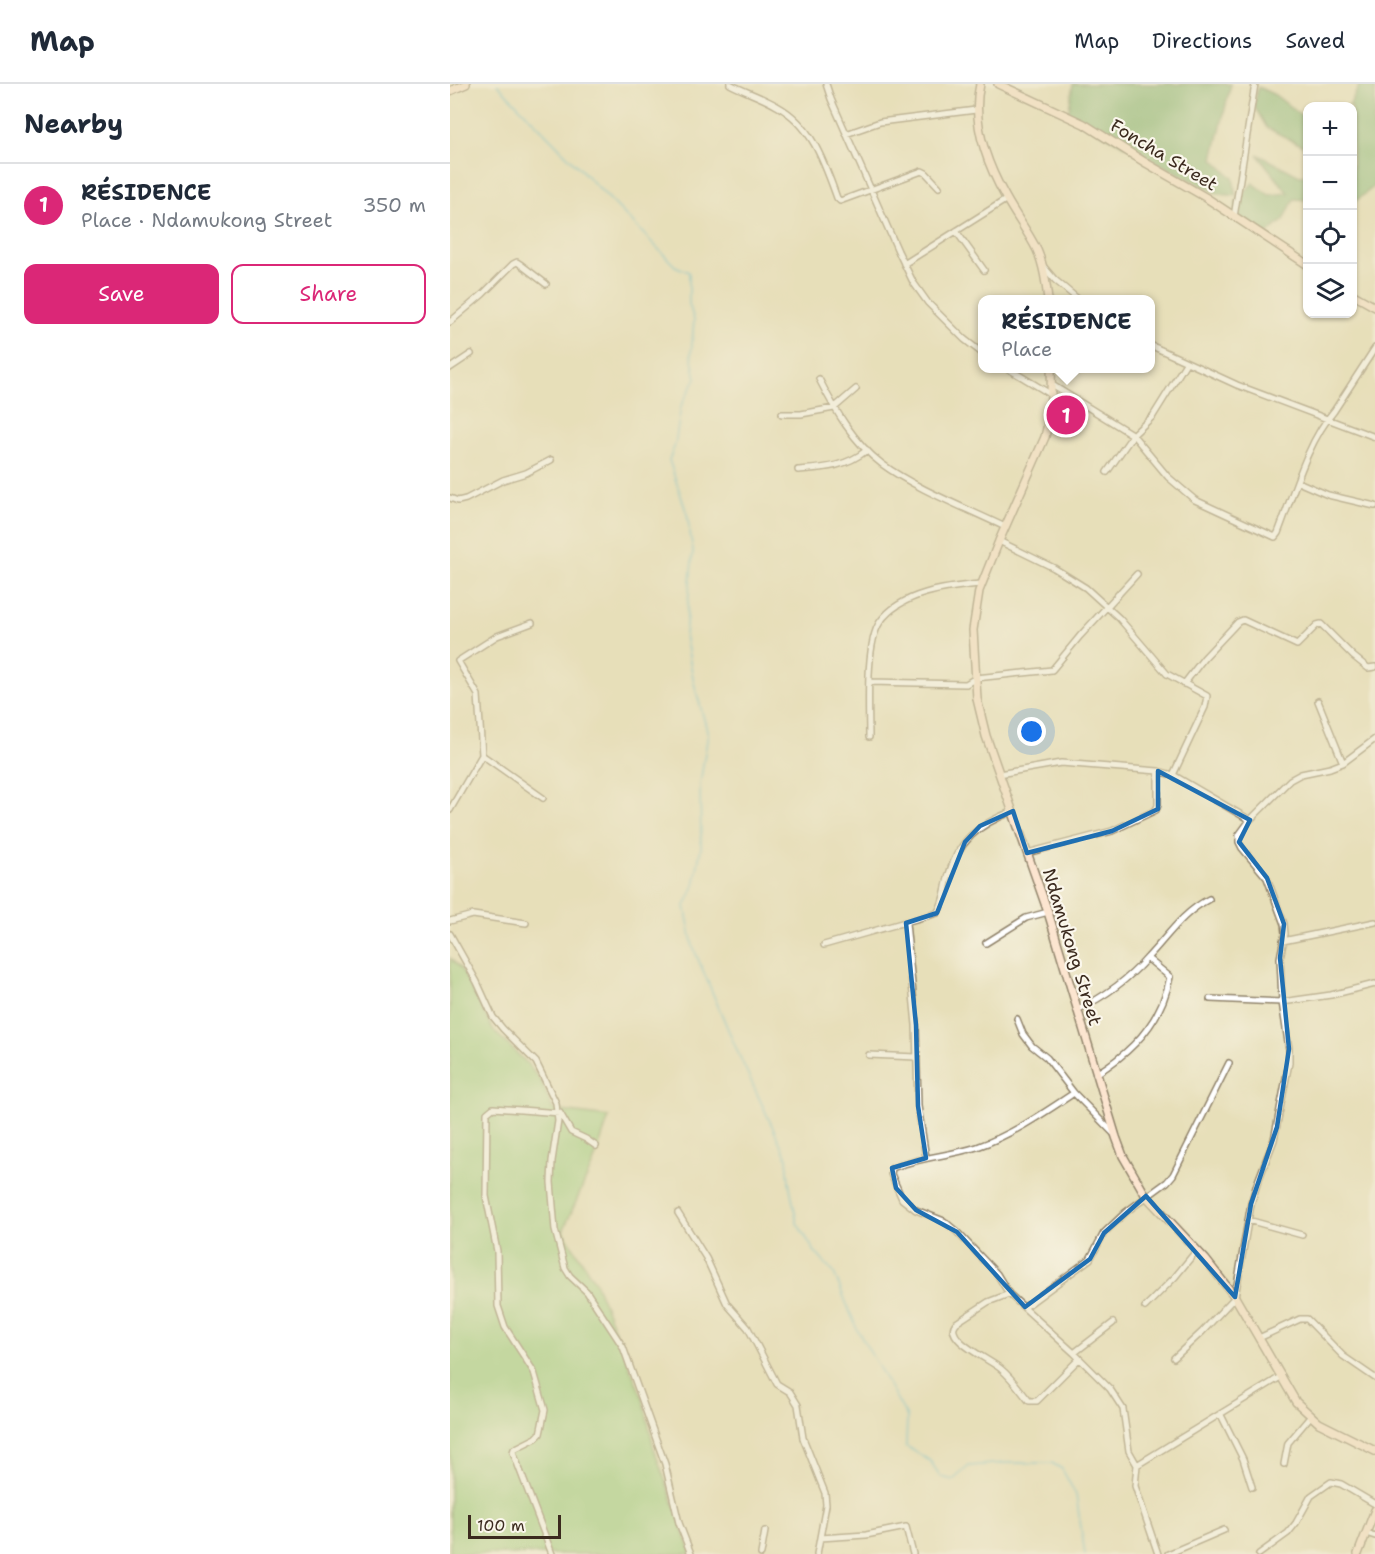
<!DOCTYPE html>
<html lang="en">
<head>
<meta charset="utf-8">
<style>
	:root { --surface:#fff; --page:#f6f6f7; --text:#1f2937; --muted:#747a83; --line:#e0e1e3; --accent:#db2777 }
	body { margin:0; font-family:"Shantell Sans",sans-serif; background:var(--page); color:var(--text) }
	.controls { position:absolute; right:18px; top:18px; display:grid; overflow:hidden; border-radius:12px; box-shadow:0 2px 4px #0004 }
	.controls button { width:54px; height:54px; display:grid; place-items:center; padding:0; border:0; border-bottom:2px solid var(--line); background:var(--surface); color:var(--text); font:30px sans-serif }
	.scale { position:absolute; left:18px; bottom:15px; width:93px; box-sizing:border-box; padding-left:6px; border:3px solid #3b2a1e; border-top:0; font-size:16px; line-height:21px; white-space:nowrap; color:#3b2a1e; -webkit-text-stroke:4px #fbf7ec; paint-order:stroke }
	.you { position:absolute; left:582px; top:648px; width:21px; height:21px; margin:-15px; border:4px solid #fff; border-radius:50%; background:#1a73e8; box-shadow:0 0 0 9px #1a73e833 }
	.badge { display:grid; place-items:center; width:39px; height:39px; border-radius:50%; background:var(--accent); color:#fff; font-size:20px; font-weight:700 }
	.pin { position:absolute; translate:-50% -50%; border:3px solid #fff; box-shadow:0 2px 6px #0006 }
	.popup { position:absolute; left:528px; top:211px; width:177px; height:78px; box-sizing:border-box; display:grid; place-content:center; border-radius:12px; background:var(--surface); filter:drop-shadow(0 2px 4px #0005); font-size:20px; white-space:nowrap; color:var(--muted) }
	.popup b { font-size:22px; color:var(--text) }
	.popup::after { content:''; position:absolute; left:50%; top:100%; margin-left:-12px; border:12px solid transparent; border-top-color:var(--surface) }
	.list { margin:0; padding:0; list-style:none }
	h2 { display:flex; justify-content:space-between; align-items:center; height:78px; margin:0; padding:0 24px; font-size:26px }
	h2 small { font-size:20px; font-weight:400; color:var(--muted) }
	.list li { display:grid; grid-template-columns:39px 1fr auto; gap:18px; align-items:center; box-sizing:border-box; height:84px; padding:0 24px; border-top:2px solid var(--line) }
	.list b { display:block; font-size:22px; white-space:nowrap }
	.list p { margin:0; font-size:20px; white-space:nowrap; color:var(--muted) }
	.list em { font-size:20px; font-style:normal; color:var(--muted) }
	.actions { display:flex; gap:12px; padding:18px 24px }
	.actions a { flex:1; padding:14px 0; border:2px solid var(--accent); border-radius:12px; text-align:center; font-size:21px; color:var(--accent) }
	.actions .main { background:var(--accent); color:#fff }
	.icon { flex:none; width:33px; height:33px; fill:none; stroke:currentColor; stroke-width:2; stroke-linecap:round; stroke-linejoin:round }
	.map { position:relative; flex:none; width:925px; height:1470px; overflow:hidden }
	header { display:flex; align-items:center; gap:36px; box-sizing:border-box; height:84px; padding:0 30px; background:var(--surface); border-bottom:2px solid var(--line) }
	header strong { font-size:28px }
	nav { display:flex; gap:33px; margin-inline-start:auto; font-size:21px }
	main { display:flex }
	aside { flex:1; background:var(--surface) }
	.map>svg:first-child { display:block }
	.green { fill:#9acf81; stroke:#6a7c50; stroke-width:1.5 }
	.forest { fill:#7bb26f; stroke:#5b6e46; stroke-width:1.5 }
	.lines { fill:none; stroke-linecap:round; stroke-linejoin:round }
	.stream { stroke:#4db6cc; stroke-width:1.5 }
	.street-casing { stroke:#91846c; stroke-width:8 }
	.secondary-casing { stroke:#91846c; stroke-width:10 }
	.street { stroke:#fff; stroke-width:5 }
	.secondary { stroke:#fce5d0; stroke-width:7 }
	.marked { fill:none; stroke:#1f6fb2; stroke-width:4.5; stroke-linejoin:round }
	.labels { text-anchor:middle; stroke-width:4.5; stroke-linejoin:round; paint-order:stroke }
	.street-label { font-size:18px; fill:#3b2a1e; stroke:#fbf7ec }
</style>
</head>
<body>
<header>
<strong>Map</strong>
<nav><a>Map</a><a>Directions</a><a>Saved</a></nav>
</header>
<main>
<aside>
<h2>Nearby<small></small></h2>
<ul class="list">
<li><span class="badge">1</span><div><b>RÉSIDENCE</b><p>Place · Ndamukong Street</p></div><em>350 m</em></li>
</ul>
<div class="actions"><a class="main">Save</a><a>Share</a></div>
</aside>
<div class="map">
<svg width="925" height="1470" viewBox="0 0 925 1470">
	<rect width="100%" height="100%" fill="#fbf7ec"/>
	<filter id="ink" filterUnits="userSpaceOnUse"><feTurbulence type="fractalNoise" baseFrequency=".0167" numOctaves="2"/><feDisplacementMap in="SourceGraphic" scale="12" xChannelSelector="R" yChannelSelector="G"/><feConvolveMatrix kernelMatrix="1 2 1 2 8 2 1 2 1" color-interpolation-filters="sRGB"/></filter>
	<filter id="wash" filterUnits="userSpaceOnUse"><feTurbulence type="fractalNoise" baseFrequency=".008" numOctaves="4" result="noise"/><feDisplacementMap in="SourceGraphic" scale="24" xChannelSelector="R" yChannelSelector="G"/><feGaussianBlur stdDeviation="1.35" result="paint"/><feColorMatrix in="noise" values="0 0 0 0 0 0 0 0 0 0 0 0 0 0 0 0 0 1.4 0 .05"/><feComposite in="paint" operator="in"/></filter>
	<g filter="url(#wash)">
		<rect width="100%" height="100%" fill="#e7dfb9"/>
		<path class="green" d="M 0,874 L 11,885 L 43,946 L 77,979 L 92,999 L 103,1026 L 159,1033 L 144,1077 L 113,1147 L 145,1198 L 193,1315 L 204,1365 L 242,1470 L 0,1470 Z"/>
		<path class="forest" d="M 623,0 L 781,0 L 763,75 L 783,94 L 786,112 L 768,110 L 618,32 Z
			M 910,0 L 925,0 L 925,33 L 923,36 L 925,46 L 925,102 L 903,119 L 902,22 L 899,22 Z
			M 808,3 L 825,11 L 857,36 L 857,64 L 817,44 L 804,22 Z
			M 807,70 L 850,92 L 857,91 L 857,116 L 844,115 L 834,136 L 814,152 L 784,133 L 786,117 L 803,99 L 819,111 L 838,109 Z"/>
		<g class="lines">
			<path class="stream" d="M 47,0 L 225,182 L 239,188 L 239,220 L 244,236 L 241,271 L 246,294 L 231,322 L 225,361 L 219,376 L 237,430 L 243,467 L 235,551 L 244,599 L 258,650 L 250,700 L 251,764 L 244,802 L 235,822 L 243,863 L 289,971 L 337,1074 L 339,1098 L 347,1139 L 365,1168 L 384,1189 L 407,1245 L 457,1333 L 456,1362 L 480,1377 L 491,1393 L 503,1396 L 519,1382 L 556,1379 L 602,1379 L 612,1385 L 626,1411 L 635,1470"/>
		</g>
	</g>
	<g filter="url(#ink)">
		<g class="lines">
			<defs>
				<path id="street" d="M 280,0 C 295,8 312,13 327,22 C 362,41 374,78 387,114 L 390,117 L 472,87 L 476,89 L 489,103
					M 376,0 L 381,15 L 448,167 L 463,198 L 478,219 L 514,255 L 532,269
					M 396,50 L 430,38 L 526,26
					M 784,133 L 805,0
					M 506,147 L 534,186
					M 454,180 L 557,115
					M 594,183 L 605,196 L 629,216
					M 0,238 L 33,210 L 63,180 L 67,178 L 70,180 L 96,200
					M 700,261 L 787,301 L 925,353
					M 0,284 L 21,270
					M 557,284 L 602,311
					M 369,295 C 385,326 403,358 432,380 C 466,405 516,424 555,443
					M 602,301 L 683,351 L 718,393 L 745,416 L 825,453 L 828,449 C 843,411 857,358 884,327 L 925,264
					M 332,330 L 351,330 L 384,324 L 406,305
					M 348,386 C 374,384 396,383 417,366
					M 657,388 L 683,351 L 703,332 L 736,279
					M 848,398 L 878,411 L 925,422
					M 0,414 L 8,417 L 16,415 L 53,396 L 76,389 L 101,376
					M 549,457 L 604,484 L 636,504 L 669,534 L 717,590 L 757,612 L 755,623 L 723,691
					M 419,598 L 516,600 L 526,594 L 602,586 L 630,552 L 687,490
					M 734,600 L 754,574 L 788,538 L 793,536 L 847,561 L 867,541 L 871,540 L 903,572 L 918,584 L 925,583
					M 868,617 L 893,679
					M 419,653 C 419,626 415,560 430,538 C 451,508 498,503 531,500
					M 32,671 L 93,714
					M 549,690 L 611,679 L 708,687 L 723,691 L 800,736
					M 0,726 L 32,671 L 28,611 L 8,577 L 47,552 L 82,539
					M 577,769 L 662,747 L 706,726 L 708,721 L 708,687
					M 0,837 L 23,831 L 76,839
					M 456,839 L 466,941 L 468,1022 L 476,1074
					M 0,850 L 27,898 L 43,933 L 53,945 L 86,978 L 106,1019 L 108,1037 L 102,1077 L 101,1098 L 105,1146 L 115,1184 L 120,1192 L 137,1208 L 173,1263 L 215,1380 L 229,1439 L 241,1470
					M 833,857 L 925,838
					M 536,859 L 576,834 L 598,828
					M 374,861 L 487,829 C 494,820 495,805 498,794 C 508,756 528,741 563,727
					M 760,915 L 832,918 L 881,911 L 925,900
					M 627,926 C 654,913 678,896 698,873 C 718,852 732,829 759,815
					M 567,935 L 573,950 L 582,962 L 597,974 L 624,1009 L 665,1051
					M 419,971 L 467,973
					M 646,990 C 682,968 712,937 720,893 L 697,874
					M 624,1009 C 594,1029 562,1051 527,1063 C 499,1072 470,1073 442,1084 L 441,1090 L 452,1115 L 466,1126 L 494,1137 L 507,1148 L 547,1190 L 559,1210 L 624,1269 L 660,1305 L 673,1325 L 679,1367 L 687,1381
					M 228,1129 L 256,1174 L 277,1220 L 298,1244 L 327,1300 L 340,1308 L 348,1321 L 353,1354 L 375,1409 L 376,1421 L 367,1470
					M 798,1136 L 852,1151
					M 559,1210 L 538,1218 L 506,1239 C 492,1255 541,1276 551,1285 C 562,1294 570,1306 579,1317 L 587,1317 L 629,1275
					M 575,1223 L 640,1175 L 654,1149 L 676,1128 L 717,1098 L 723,1091 L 779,979
					M 695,1223 L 725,1193 L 747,1166
					M 809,1254 L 850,1235 L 857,1235 L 893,1272 L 925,1294
					M 624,1269 L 663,1239
					M 724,1274 L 752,1248 L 785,1213 L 801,1120 L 807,1100 L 824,1056 L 839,979 L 839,965 L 832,918 L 830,874 L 835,850 L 834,840 L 817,794 L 792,764 L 789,758 L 789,751 L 800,736 L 840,696 L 851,690 L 880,684 L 893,679 L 925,655
					M 771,1331 L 793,1375 L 802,1403
					M 834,1380 L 838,1359 L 860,1333
					M 916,1449 L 925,1452
					M 370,1454 L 416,1451 L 456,1443 L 463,1470
					M 102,1470 L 63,1368 L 64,1365 L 86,1354 L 90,1350 L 95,1326 L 84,1288 L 55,1243 L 48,1222 L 47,1167 L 36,1112 L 37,1029 L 43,1024 L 110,1029 L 121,1048 L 136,1055 L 146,1062
					M 311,1470 L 315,1447
					M 708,1470 L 685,1402 L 687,1381 L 832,1292
					M 718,1470 L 774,1446
					M 809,1470 L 838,1449 L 846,1439 L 861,1412 L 881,1398 L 891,1400 L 925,1420"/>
				<path id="secondary" d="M 530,0 C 521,39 537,80 556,114 C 566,132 578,148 587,166 C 594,182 596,199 598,216
					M 548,0 L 634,40 L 696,79 L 755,113 L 858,181
					M 0,7 L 16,0
					M 902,210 L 925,223
					M 601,284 C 602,308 601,330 595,353 L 549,457 L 529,507 L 523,546 L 527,615 L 536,652 L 598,828 L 666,1053 L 673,1072 L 696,1112 L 756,1176 L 785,1213 L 846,1318 L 869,1339 L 925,1367
					M 908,1470 L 925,1426"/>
			</defs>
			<use href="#street" class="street-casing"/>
			<use href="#secondary" class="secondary-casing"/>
			<use href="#street" class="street"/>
			<use href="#secondary" class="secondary"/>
		</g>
	</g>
	<path d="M0 0H925V1470H0ZM 708,687 L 800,736 L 789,758 L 817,794 L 834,840 L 830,874 L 839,965 L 827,1043 L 801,1120 L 785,1213 L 696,1112 L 654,1149 L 640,1175 L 575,1223 L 507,1148 L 466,1126 L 446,1104 L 442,1084 L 476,1074 L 468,1022 L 466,941 L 456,839 L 487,829 L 515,758 L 530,742 L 563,727 L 577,769 L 662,747 L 708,725 Z" fill="#e7dfb9" fill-opacity=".55" fill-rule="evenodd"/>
	<path class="marked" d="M 708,687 L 800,736 L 789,758 L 817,794 L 834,840 L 830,874 L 839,965 L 827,1043 L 801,1120 L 785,1213 L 696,1112 L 654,1149 L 640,1175 L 575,1223 L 507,1148 L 466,1126 L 446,1104 L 442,1084 L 476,1074 L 468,1022 L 466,941 L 456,839 L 487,829 L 515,758 L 530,742 L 563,727 L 577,769 L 662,747 L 708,725 Z"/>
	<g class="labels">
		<g class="street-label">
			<text transform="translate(714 71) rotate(31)" y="6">Foncha Street</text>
			<text transform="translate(622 863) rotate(73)" y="6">Ndamukong Street</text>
		</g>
	</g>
</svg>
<div class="controls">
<button>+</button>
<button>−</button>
<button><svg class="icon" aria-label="locate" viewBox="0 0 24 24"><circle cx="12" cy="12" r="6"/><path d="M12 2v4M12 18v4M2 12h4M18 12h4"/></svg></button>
<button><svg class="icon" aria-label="layers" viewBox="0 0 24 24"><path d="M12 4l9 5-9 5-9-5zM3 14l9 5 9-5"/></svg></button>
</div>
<div class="scale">100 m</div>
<div class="you"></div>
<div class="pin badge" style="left:616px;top:331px">1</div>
<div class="popup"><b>RÉSIDENCE</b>Place</div>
</div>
</main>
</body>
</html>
